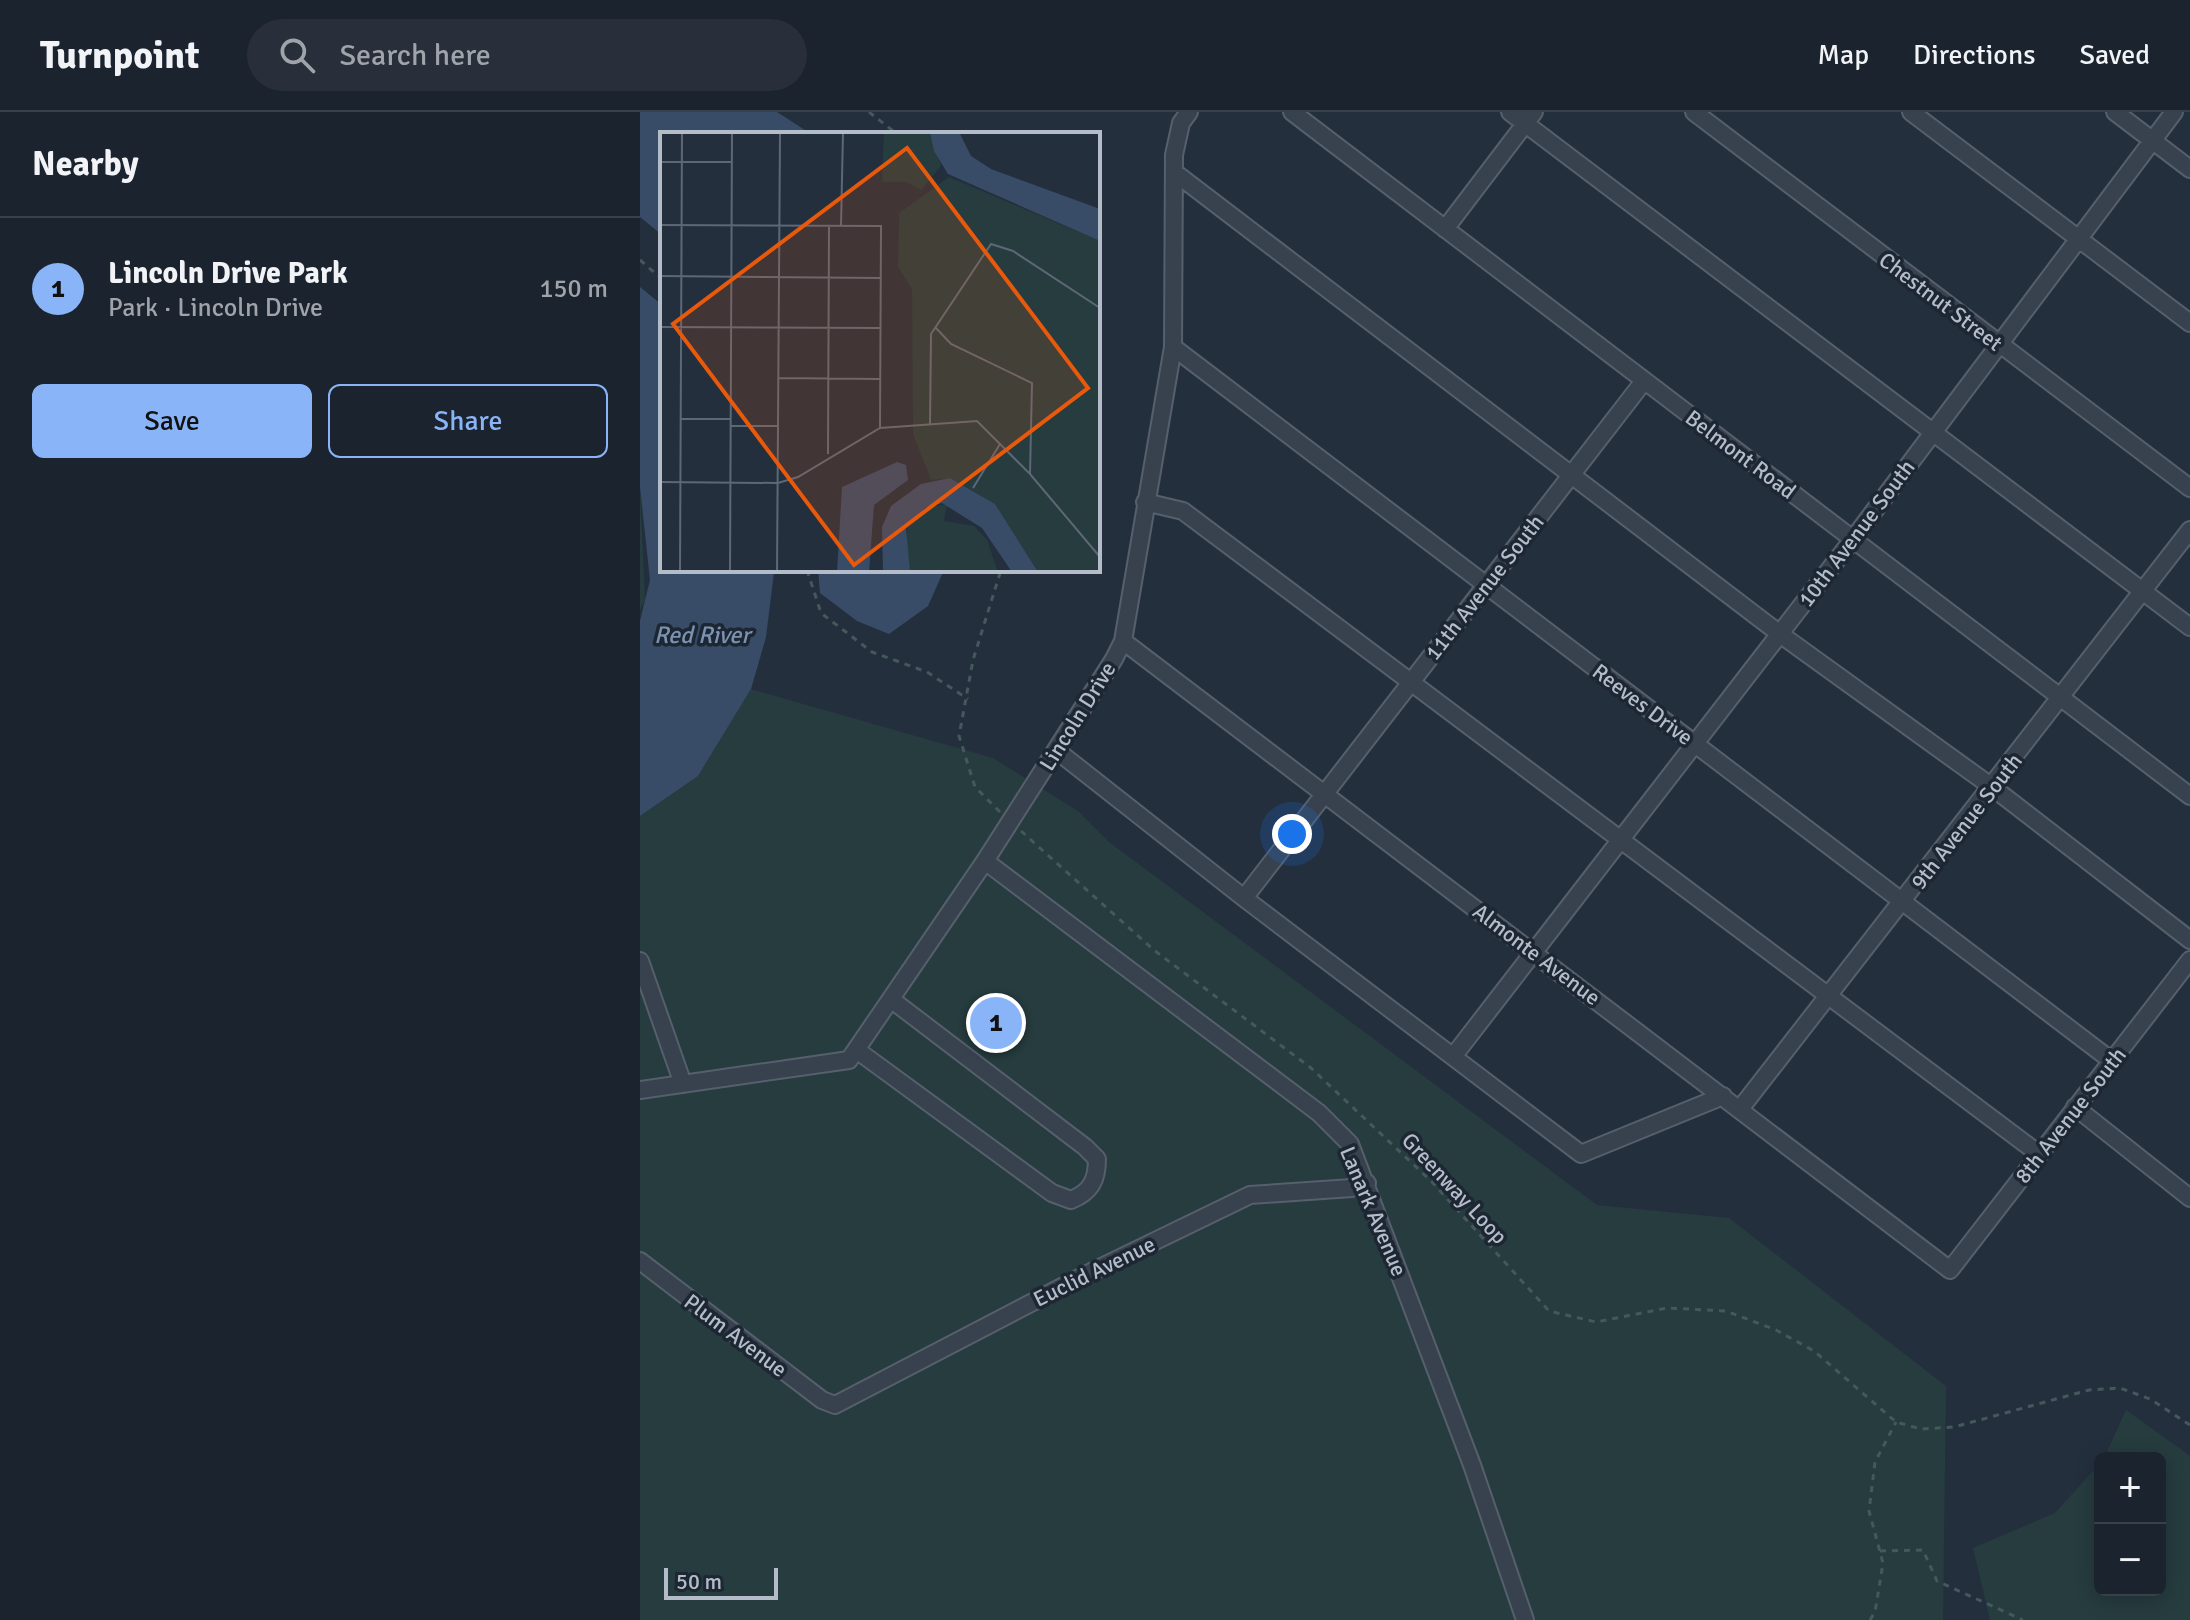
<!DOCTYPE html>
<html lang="en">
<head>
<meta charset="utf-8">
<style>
	:root { --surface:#1b232e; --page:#282f3a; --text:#f1f3f6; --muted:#a0a4aa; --line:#39404a; --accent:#8ab4f8 }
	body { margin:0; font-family:Signika,sans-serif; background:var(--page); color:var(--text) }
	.controls { position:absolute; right:24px; bottom:24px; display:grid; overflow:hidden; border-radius:12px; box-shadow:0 4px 20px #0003 }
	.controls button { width:72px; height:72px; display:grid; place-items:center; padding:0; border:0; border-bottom:2px solid var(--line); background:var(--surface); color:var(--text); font:40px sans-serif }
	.scale { position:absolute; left:24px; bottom:20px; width:114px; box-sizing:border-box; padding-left:8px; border:4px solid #b4bcc9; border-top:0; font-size:22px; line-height:28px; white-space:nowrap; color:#b4bcc9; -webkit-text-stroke:6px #1d2633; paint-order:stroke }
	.you { position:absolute; left:652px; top:722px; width:28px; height:28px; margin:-20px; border:6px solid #fff; border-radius:50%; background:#1a73e8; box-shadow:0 0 0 12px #1a73e833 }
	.badge { display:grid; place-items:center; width:52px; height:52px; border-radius:50%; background:var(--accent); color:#111; font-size:26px; font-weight:700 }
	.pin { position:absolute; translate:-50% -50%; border:4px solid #fff; box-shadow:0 2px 8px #0006 }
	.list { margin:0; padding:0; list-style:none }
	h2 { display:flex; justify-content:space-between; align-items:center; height:104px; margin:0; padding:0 32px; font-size:34px }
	h2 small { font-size:26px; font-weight:400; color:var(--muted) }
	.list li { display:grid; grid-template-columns:52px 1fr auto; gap:24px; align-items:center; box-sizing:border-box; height:144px; padding:0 32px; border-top:2px solid var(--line) }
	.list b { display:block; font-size:30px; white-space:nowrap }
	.list p { margin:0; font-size:26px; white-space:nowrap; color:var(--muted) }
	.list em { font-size:26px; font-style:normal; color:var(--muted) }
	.actions { display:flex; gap:16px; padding:24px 32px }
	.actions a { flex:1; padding:18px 0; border:2px solid var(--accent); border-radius:12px; text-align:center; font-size:28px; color:var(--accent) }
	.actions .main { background:var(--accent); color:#111 }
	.icon { flex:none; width:44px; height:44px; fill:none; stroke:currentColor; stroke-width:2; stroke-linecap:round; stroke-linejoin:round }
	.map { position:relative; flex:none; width:1550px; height:1508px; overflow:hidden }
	header { display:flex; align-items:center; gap:48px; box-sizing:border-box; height:112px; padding:0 40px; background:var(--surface); border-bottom:2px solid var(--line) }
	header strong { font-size:38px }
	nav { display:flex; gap:44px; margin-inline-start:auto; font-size:28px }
	.search { width:560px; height:72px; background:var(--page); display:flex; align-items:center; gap:20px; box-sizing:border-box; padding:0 28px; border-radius:44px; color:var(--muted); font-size:30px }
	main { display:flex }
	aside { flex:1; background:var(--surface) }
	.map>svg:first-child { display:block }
	.green { fill:#263c3f }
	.water { fill:#394c67 }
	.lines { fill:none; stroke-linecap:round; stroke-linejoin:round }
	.minor-casing { stroke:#565f6c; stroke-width:20 }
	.path { stroke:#44595c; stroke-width:3; stroke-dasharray:6 6; stroke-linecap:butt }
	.minor { stroke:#38414e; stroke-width:16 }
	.labels { text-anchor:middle; stroke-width:7; stroke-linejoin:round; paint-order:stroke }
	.street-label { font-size:22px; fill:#b4bcc9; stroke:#1d2633 }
	.water-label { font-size:24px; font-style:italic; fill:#7c92b1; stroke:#1d2633 }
	.inset-road { fill:none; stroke:#5e6776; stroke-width:2 }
	.view { fill:#e8590c; fill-opacity:0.15; stroke:#e8590c; stroke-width:4 }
	.inset-edge { fill:none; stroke:#b4bcc9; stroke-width:4 }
</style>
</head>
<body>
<header>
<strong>Turnpoint</strong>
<div class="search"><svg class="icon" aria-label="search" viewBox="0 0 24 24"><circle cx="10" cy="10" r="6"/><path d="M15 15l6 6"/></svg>Search here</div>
<nav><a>Map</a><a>Directions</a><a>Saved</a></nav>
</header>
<main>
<aside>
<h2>Nearby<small></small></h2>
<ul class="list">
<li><span class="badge">1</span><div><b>Lincoln Drive Park</b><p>Park · Lincoln Drive</p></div><em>150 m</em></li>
</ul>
<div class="actions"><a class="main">Save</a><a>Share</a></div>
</aside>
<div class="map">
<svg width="1550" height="1508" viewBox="0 0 1550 1508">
	<rect width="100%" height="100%" fill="#242f3e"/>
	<path class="green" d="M 0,375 L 5,488 L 0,498 Z
		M 111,577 L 353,646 L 438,699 L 469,730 L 957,1093 L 1089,1106 L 1306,1274 L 1303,1508 L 0,1508 L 0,704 L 58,664 Z
		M 1486,1298 L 1550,1344 L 1550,1508 L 1350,1508 L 1333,1436 L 1415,1401 L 1460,1351 L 1460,1478 L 1520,1478 L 1520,1346 L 1464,1346 Z"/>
	<path class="water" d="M 0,0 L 137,0 L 171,22 L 22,22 L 22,123 L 0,105 Z
		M 0,175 L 22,193 L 22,458 L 134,460 L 126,525 L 111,577 L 58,664 L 0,704 L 0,509 L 10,468 L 0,375 Z
		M 178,458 L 304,458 L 288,494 L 249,522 L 217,509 L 180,481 Z"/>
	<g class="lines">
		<defs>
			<path id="minor" d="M 652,0 L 1550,684
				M 870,0 L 1550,515
				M 1054,0 L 1550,376
				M 1271,0 L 1550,211
				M 1475,0 L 1550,57
				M 534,60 L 1140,522 L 1352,675 L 1550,828
				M 805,117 L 894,0
				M 533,235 L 1472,949
				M 505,390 L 543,399 L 1399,1042
				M 483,529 L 1310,1158 L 1550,848
				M 416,638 L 604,786 L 941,1042 L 1083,984
				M 345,749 L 679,1001 L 710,1032 L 832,1353 L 885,1508
				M 604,786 L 1004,269
				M 0,849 L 43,972
				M 218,939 L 412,1081 L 431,1088 C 451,1080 457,1068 457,1047 L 445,1035 L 252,888
				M 815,942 L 1213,427 L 1534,0
				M 0,978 L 209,948 L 345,749 L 474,547 L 483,529 L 533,235 L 534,43 L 541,11 L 549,0
				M 1435,995 L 1550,1086
				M 1100,997 L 1550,418
				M 0,1149 L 182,1288 L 195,1293 L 439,1166 L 610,1083 L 712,1076 L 727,1071"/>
		</defs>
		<use href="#minor" class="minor-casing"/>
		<path class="path" d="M 229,0 L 257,22
			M 0,148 L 22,167
			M 167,458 L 181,501 L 232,540 L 287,560 L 328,587
			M 360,700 L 335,675 L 319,624 L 333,548 L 361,458
			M 381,719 L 515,839 L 671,956 L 792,1070 L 909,1199 L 956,1210 L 1027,1196 L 1086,1199 L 1136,1218 L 1174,1239 L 1256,1310 L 1281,1317 L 1314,1315 L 1449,1278 L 1480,1276 L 1510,1287 L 1550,1313
			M 1240,1439 L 1283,1438 L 1297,1469 L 1383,1508
			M 1230,1508 L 1235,1500 L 1243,1451 L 1229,1399 L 1235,1350 L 1256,1310"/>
		<use href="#minor" class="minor"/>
	</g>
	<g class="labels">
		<g class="street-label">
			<text transform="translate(1301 189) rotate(37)" y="8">Chestnut Street</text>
			<text transform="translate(1101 342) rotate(37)" y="8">Belmont Road</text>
			<text transform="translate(1216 421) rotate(-53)" y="8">10th Avenue South</text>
			<text transform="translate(844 475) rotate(-52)" y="8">11th Avenue South</text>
			<text transform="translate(1003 592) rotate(37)" y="8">Reeves Drive</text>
			<text transform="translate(437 604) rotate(-58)" y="8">Lincoln Drive</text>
			<text transform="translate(1326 709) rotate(-52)" y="8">9th Avenue South</text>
			<text transform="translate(897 842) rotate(37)" y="8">Almonte Avenue</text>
			<text transform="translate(1430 1003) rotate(-52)" y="8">8th Avenue South</text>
			<text transform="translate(815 1076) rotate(47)" y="8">Greenway Loop</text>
			<text transform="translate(734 1099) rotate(67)" y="8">Lanark Avenue</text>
			<text transform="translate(454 1159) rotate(-26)" y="8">Euclid Avenue</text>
			<text transform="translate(96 1223) rotate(37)" y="8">Plum Avenue</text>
		</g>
		<g class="water-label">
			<text x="62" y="531">Red River</text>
		</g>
	</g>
	<g transform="translate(20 20)">
		<rect width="440" height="440" fill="#242f3e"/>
		<path d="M 224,0 L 270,0 L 281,34 L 261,58 L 246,50 L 222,50 ZM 289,45 L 440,109 L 440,440 L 378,440 L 335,372 L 290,346 L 271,348 L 253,302 L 252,157 L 238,135 L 239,81 ZM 287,372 L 284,389 L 314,394 L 327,408 L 338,440 L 250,440 L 245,419 L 248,393 L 269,375 Z" fill="#263c3f"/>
		<path d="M 299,0 L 311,24 L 331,37 L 440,77 L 440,109 L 288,42 L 274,19 L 270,0 ZM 237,330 L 246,333 L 248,348 L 214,373 L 209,440 L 177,440 L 182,355 ZM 290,346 L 335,372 L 378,440 L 352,440 L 322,396 L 282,371 L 265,376 L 246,396 L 250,440 L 223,440 L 222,395 L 231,374 L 261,352 Z" fill="#394c67"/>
		<path class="inset-road" d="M 0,30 L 72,30M 0,93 L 221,94 L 220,295M 181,94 L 183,0M 0,144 L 220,146M 0,195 L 220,196M 275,195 L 291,212 L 372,251 L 370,342M 118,246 L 220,247M 21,287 L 71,287M 270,292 L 271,202 L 331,112 L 353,119 L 440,176M 71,294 L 118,294M 168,322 L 169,94M 0,350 L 118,351 L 138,345 L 220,296 L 317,289 L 370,342 L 440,425M 313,356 L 340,312M 20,440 L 22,0M 70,440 L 72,0M 117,440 L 120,0"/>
		<path class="view" d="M 247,16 L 428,256 L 194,433 L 13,192 Z"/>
		<rect width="440" height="440" class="inset-edge"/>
	</g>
</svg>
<div class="controls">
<button>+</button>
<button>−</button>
</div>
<div class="scale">50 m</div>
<div class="you"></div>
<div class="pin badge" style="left:356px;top:911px">1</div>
</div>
</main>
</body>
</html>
